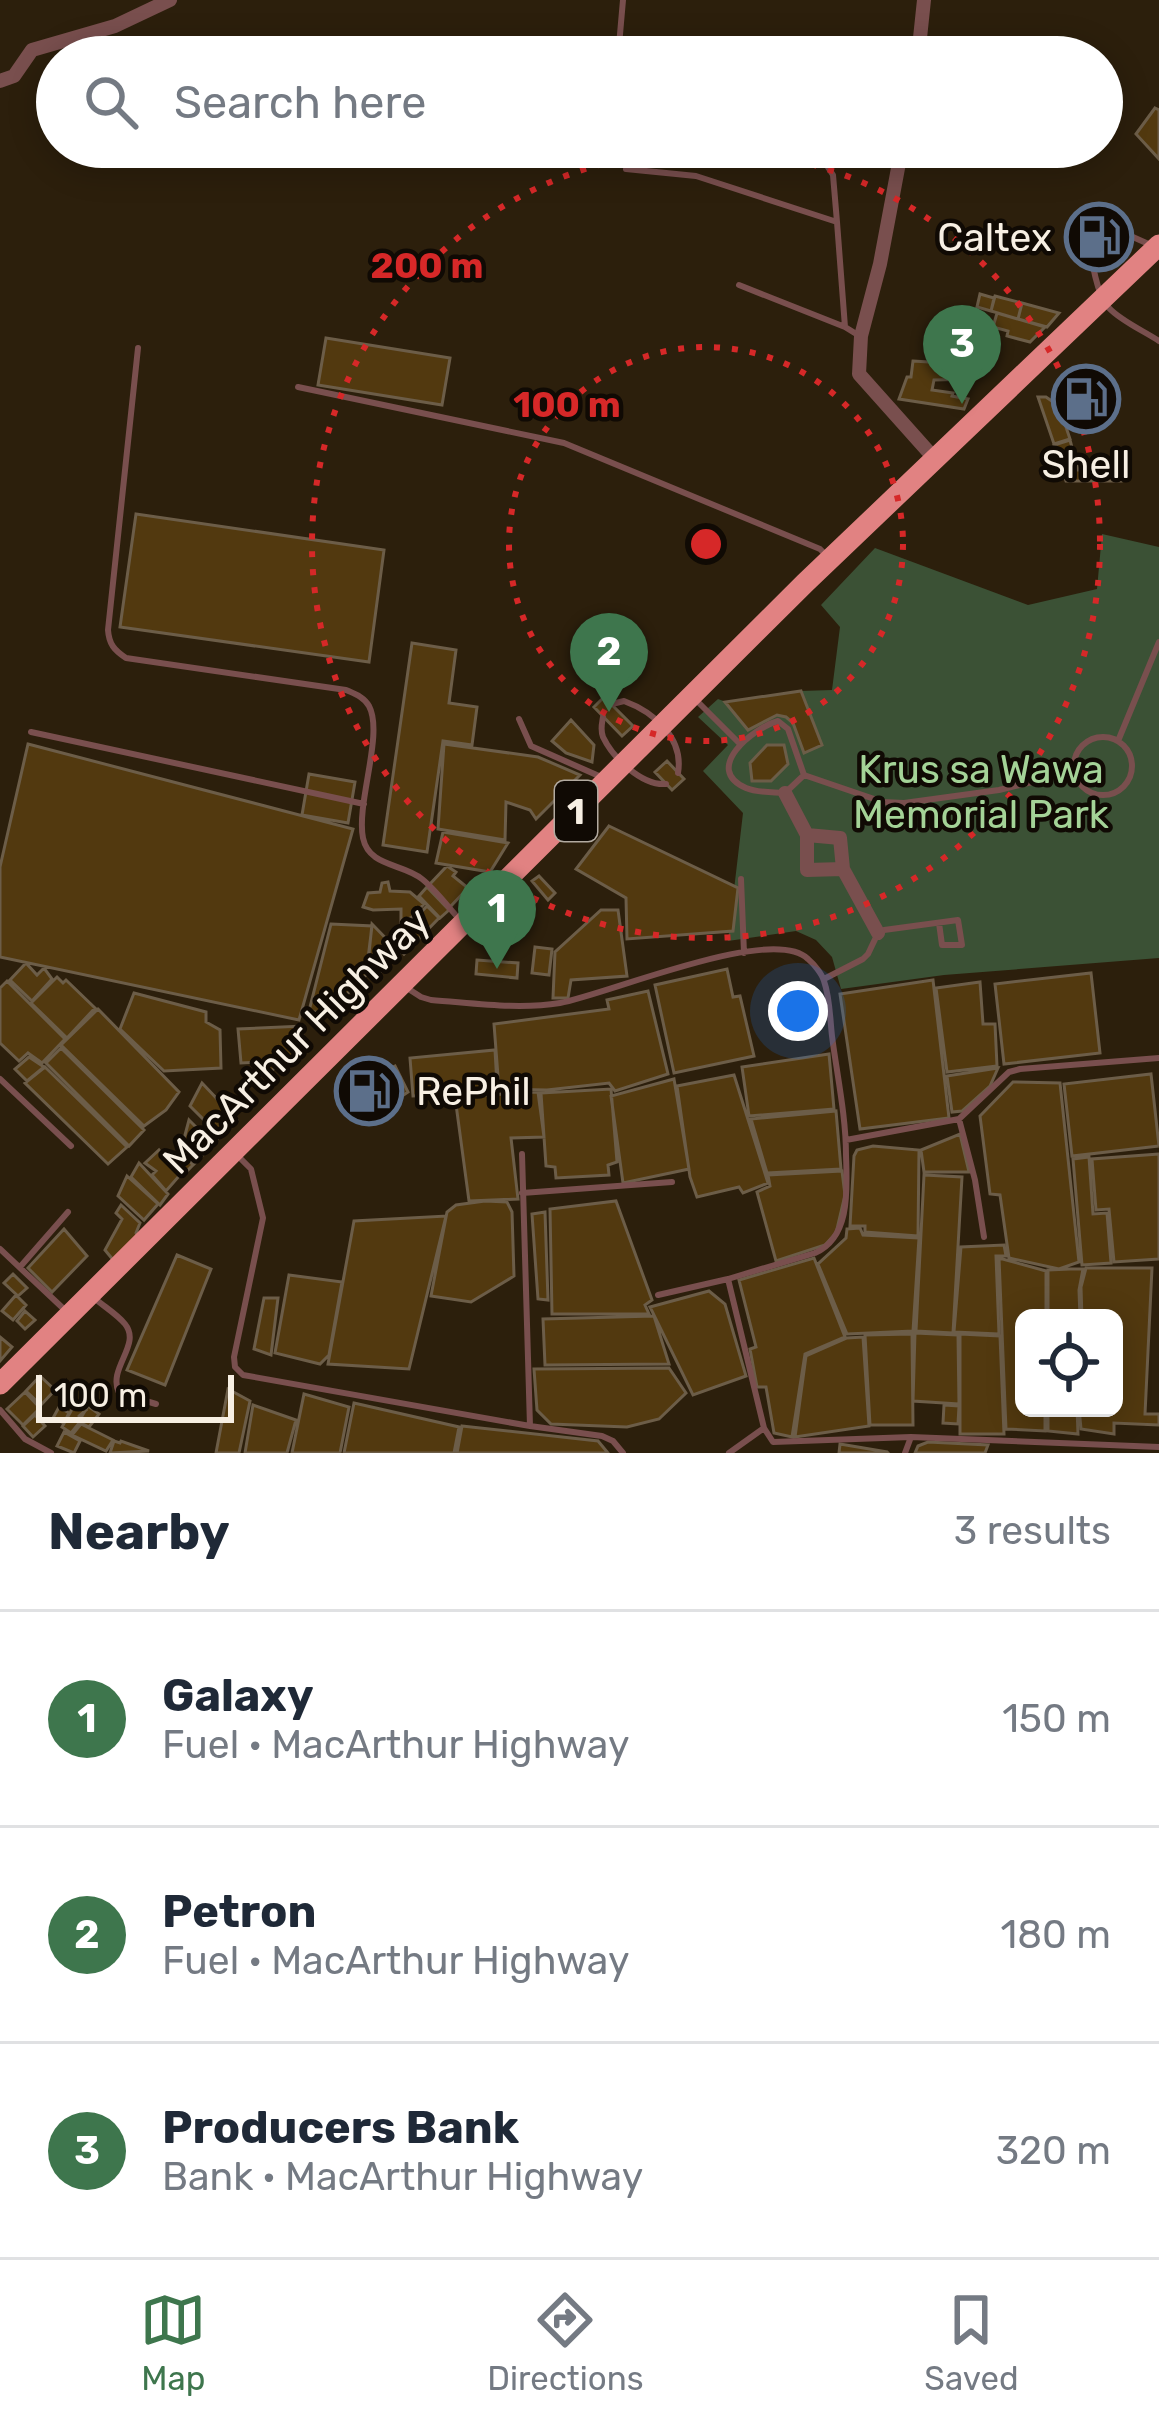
<!DOCTYPE html>
<html lang="en">
<head>
<meta charset="utf-8">
<style>
	:root { --surface:#fff; --page:#f2f2f3; --text:#1f2937; --muted:#747a83; --line:#e0e1e3; --accent:#3e764d }
	body { margin:0; font-family:Rubik,sans-serif; background:var(--page); color:var(--text) }
	.controls { position:absolute; right:36px; bottom:36px; display:grid; overflow:hidden; border-radius:18px; box-shadow:0 6px 30px #0003 }
	.controls button { width:108px; height:108px; display:grid; place-items:center; padding:0; border:0; border-bottom:3px solid var(--line); background:var(--surface); color:var(--text); font:60px sans-serif }
	.scale { position:absolute; left:36px; bottom:30px; width:198px; box-sizing:border-box; padding-left:12px; border:6px solid #f7efe3; border-top:0; font-size:33px; line-height:42px; white-space:nowrap; color:#f7efe3; -webkit-text-stroke:9px #100a04; paint-order:stroke }
	.you { position:absolute; left:798px; top:1011px; width:42px; height:42px; margin:-30px; border:9px solid #fff; border-radius:50%; background:#1a73e8; box-shadow:0 0 0 18px #1a73e833 }
	.badge { display:grid; place-items:center; width:78px; height:78px; border-radius:50%; background:var(--accent); color:#fff; font-size:39px; font-weight:700 }
	.pin { position:absolute; translate:-50% -99px; filter:drop-shadow(0 3px 6px #0008) }
	.pin::after { content:''; position:absolute; top:63px; width:42px; height:36px; background:inherit; clip-path:polygon(0 0,100% 0,50% 100%) }
	.list { margin:0; padding:0; list-style:none }
	h2 { display:flex; justify-content:space-between; align-items:center; height:156px; margin:0; padding:0 48px; font-size:51px }
	h2 small { font-size:39px; font-weight:400; color:var(--muted) }
	.list li { display:grid; grid-template-columns:78px 1fr auto; gap:36px; align-items:center; box-sizing:border-box; height:216px; padding:0 48px; border-top:3px solid var(--line) }
	.list b { display:block; font-size:45px; white-space:nowrap }
	.list p { margin:0; font-size:39px; white-space:nowrap; color:var(--muted) }
	.list em { font-size:39px; font-style:normal; color:var(--muted) }
	.icon { flex:none; width:66px; height:66px; fill:none; stroke:currentColor; stroke-width:2; stroke-linecap:round; stroke-linejoin:round }
	.map { position:relative; flex:none; width:1159px; height:1453px; overflow:hidden }
	.search { position:absolute; background:var(--surface); box-shadow:0 6px 30px #0003; left:36px; right:36px; top:36px; height:132px; display:flex; align-items:center; gap:30px; box-sizing:border-box; padding:0 42px; border-radius:66px; color:var(--muted); font-size:45px }
	.sheet { height:804px; background:var(--surface) }
	nav { display:flex; justify-content:space-around; align-items:center; box-sizing:border-box; height:168px; border-top:3px solid var(--line); background:var(--surface); font-size:33px; color:var(--muted) }
	nav a { display:grid; justify-items:center; gap:6px }
	nav .on { color:var(--accent) }
	.map>svg:first-child { display:block }
	.green { fill:#3b5135 }
	.building { fill:#52390f; stroke:#6c5d48; stroke-width:3 }
	.lines { fill:none; stroke-linecap:round; stroke-linejoin:round }
	.service { stroke:#794f4e; stroke-width:6 }
	.minor { stroke:#794f4e; stroke-width:14 }
	.trunk { stroke:#e18282; stroke-width:21 }
	.ring { fill:none; stroke:#d62828; stroke-width:6; stroke-dasharray:6 12 }
	.labels { text-anchor:middle; stroke-width:9; stroke-linejoin:round; paint-order:stroke }
	.shield { fill:#100a04; stroke:#b2aaa0; stroke-width:3 }
	.shield-label { font-size:36px; font-weight:bold; fill:#f7efe3 }
	.poi-label { font-size:39px; fill:#f7efe3; stroke:#100a04; text-anchor:end }
	.park-label { font-size:39px; fill:#a4d397; stroke:#100a04 }
	.street-label { font-size:39px; fill:#f7efe3; stroke:#100a04 }
	.centre { fill:#d62828; stroke:#100a04; stroke-width:6 }
	.ring-label { font-size:36px; text-anchor:middle; font-weight:bold; fill:#d62828; stroke:#100a04; stroke-width:9; stroke-linejoin:round; paint-order:stroke }
</style>
</head>
<body>
<div class="map">
<svg width="1159" height="1453" viewBox="0 0 1159 1453">
	<rect width="100%" height="100%" fill="#2c1f0c"/>
	<path class="green" d="M 1102,534 L 1159,547 L 1159,958 L 944,975 L 841,989 L 832,957 L 816,940 L 796,931 L 728,941 L 743,813 L 703,771 L 728,745 L 698,717 L 718,699 L 726,702 L 801,691 L 832,690 L 840,627 L 821,605 L 875,548 L 1028,605 L 1097,589 Z"/>
	<path class="building" d="M 1155,108 L 1159,110 L 1159,159 L 1136,134 Z
		M 1085,211 L 1118,246 L 1106,257 L 1073,222 Z
		M 980,294 L 994,298 L 991,311 L 977,307 Z
		M 995,296 L 1022,303 L 1018,319 L 991,311 Z
		M 1022,303 L 1059,313 L 1047,327 L 1018,319 Z
		M 997,313 L 1045,327 L 1030,342 L 1007,336 L 1008,331 L 993,327 Z
		M 326,338 L 450,358 L 442,405 L 318,385 Z
		M 913,361 L 976,365 L 975,379 L 934,380 L 932,390 L 953,393 L 952,396 L 968,399 L 964,409 L 899,399 L 907,377 L 911,377 Z
		M 1083,367 L 1098,415 L 1088,425 L 1072,377 Z
		M 1038,397 L 1046,397 L 1059,406 L 1070,439 L 1054,444 Z
		M 1070,440 L 1078,470 L 1120,469 L 1121,481 L 1066,481 L 1054,445 Z
		M 136,514 L 384,550 L 369,662 L 120,627 Z
		M 412,643 L 456,650 L 449,703 L 477,707 L 472,745 L 443,741 L 427,852 L 383,845 Z
		M 801,691 L 822,745 L 804,753 L 793,723 L 786,717 L 777,715 L 748,730 L 725,702 Z
		M 604,697 L 633,726 L 622,736 L 594,707 Z
		M 571,720 L 594,745 L 592,762 L 566,753 L 552,741 Z
		M 28,744 L 353,829 L 299,1020 L 0,957 L 0,867 Z
		M 444,744 L 538,757 L 580,775 L 536,819 L 530,810 L 506,802 L 505,840 L 438,829 Z
		M 767,745 L 784,745 L 788,764 L 771,781 L 752,781 L 750,763 Z
		M 667,761 L 684,779 L 672,790 L 655,772 Z
		M 309,774 L 355,782 L 348,823 L 302,815 Z
		M 609,826 L 738,888 L 733,931 L 627,939 L 626,898 L 576,869 Z
		M 443,832 L 508,843 L 490,872 L 436,863 Z
		M 447,866 L 456,872 L 453,876 L 468,888 L 450,907 L 429,885 Z
		M 539,876 L 555,893 L 548,900 L 532,881 Z
		M 388,882 L 390,891 L 410,892 L 424,904 L 412,917 L 401,922 L 401,909 L 373,910 L 363,907 L 368,893 L 380,892 L 382,883 Z
		M 427,887 L 449,910 L 440,918 L 419,896 Z
		M 522,892 L 535,902 L 529,911 L 516,901 Z
		M 427,906 L 439,918 L 404,954 L 393,942 Z
		M 601,910 L 618,910 L 627,976 L 571,980 L 568,998 L 553,998 L 555,952 Z
		M 331,924 L 372,926 L 366,975 L 327,1014 L 309,1011 Z
		M 372,924 L 400,953 L 373,979 L 367,973 Z
		M 535,947 L 552,949 L 549,975 L 532,973 Z
		M 477,960 L 518,963 L 517,978 L 476,974 Z
		M 26,963 L 37,975 L 44,968 L 52,979 L 32,1001 L 10,980 Z
		M 727,969 L 733,997 L 740,996 L 754,1056 L 674,1073 L 655,985 Z
		M 1091,973 L 1100,1053 L 1004,1064 L 995,984 Z
		M 57,977 L 63,983 L 66,980 L 95,1008 L 67,1038 L 31,1003 Z
		M 933,980 L 949,1118 L 860,1129 L 840,994 Z
		M 7,981 L 65,1039 L 42,1063 L 28,1053 L 19,1061 L 0,1043 L 0,988 Z
		M 980,982 L 983,1024 L 995,1024 L 997,1066 L 947,1072 L 936,988 Z
		M 648,991 L 668,1074 L 615,1091 L 609,1083 L 547,1090 L 499,1089 L 494,1024 L 609,1009 L 607,1000 Z
		M 134,993 L 206,1012 L 206,1022 L 220,1030 L 221,1068 L 164,1071 L 120,1029 Z
		M 98,1009 L 179,1092 L 166,1110 L 144,1126 L 61,1045 Z
		M 303,1026 L 302,1052 L 267,1073 L 263,1062 L 241,1063 L 238,1029 Z
		M 61,1048 L 144,1130 L 129,1146 L 46,1063 Z
		M 495,1050 L 497,1085 L 471,1094 L 413,1096 L 410,1058 Z
		M 829,1054 L 834,1109 L 749,1116 L 742,1067 Z
		M 29,1057 L 44,1067 L 27,1081 L 15,1069 Z
		M 395,1066 L 408,1092 L 402,1096 L 388,1070 Z
		M 45,1067 L 127,1147 L 108,1164 L 25,1083 Z
		M 998,1068 L 990,1086 L 962,1111 L 952,1112 L 947,1076 Z
		M 1151,1074 L 1159,1146 L 1072,1156 L 1064,1084 Z
		M 374,1075 L 384,1086 L 364,1107 L 353,1096 Z
		M 734,1075 L 768,1183 L 743,1193 L 739,1187 L 697,1197 L 690,1177 L 677,1086 Z
		M 674,1079 L 689,1169 L 623,1183 L 611,1096 Z
		M 1013,1082 L 1060,1083 L 1079,1262 L 1059,1269 L 1009,1258 L 1000,1195 L 990,1194 L 980,1116 Z
		M 202,1083 L 237,1120 L 214,1142 L 203,1132 L 210,1126 L 190,1106 Z
		M 611,1089 L 617,1162 L 608,1165 L 609,1175 L 556,1178 L 555,1167 L 546,1166 L 541,1093 Z
		M 538,1092 L 544,1137 L 511,1138 L 518,1199 L 469,1201 L 455,1097 Z
		M 836,1111 L 841,1169 L 767,1173 L 751,1119 Z
		M 189,1120 L 213,1144 L 194,1164 L 181,1150 Z
		M 960,1134 L 969,1172 L 924,1172 L 921,1150 Z
		M 873,1146 L 919,1150 L 918,1236 L 865,1232 L 865,1226 L 850,1226 L 854,1156 L 857,1150 Z
		M 159,1150 L 180,1175 L 166,1191 L 152,1175 L 156,1171 L 145,1163 Z
		M 180,1151 L 193,1165 L 184,1174 L 171,1160 Z
		M 1159,1154 L 1159,1259 L 1114,1262 L 1109,1209 L 1096,1210 L 1092,1159 Z
		M 1089,1157 L 1093,1214 L 1107,1213 L 1111,1263 L 1082,1265 L 1073,1159 Z
		M 139,1163 L 168,1194 L 160,1205 L 131,1177 Z
		M 842,1171 L 845,1195 L 836,1233 L 825,1245 L 776,1261 L 757,1192 L 770,1186 L 768,1175 Z
		M 924,1175 L 962,1177 L 953,1333 L 916,1331 Z
		M 127,1176 L 158,1204 L 144,1220 L 118,1196 Z
		M 485,1201 L 507,1202 L 512,1212 L 514,1276 L 471,1302 L 431,1296 L 447,1212 L 456,1205 Z
		M 616,1201 L 652,1300 L 645,1305 L 649,1314 L 552,1314 L 550,1209 Z
		M 121,1205 L 140,1223 L 136,1233 L 138,1238 L 114,1261 L 105,1250 L 122,1219 L 116,1213 Z
		M 545,1212 L 548,1300 L 538,1299 L 532,1214 Z
		M 446,1216 L 409,1369 L 328,1364 L 354,1221 Z
		M 860,1228 L 863,1235 L 919,1238 L 913,1331 L 847,1334 L 818,1264 L 846,1238 L 847,1229 Z
		M 64,1229 L 87,1256 L 52,1292 L 28,1268 Z
		M 1004,1245 L 1006,1256 L 996,1256 L 999,1334 L 954,1332 L 961,1247 Z
		M 177,1255 L 211,1269 L 165,1385 L 127,1370 Z
		M 814,1258 L 845,1337 L 805,1354 L 792,1437 L 774,1433 L 766,1387 L 757,1387 L 750,1349 L 756,1347 L 739,1280 Z
		M 999,1258 L 1046,1271 L 1046,1318 L 1024,1318 L 1024,1408 L 1045,1408 L 1045,1431 L 1006,1429 Z
		M 1086,1268 L 1152,1268 L 1145,1414 L 1159,1414 L 1159,1425 L 1114,1423 L 1114,1434 L 1081,1429 L 1079,1408 L 1114,1408 L 1114,1318 L 1082,1318 L 1081,1287 Z
		M 1070,1269 L 1083,1269 L 1079,1290 L 1080,1318 L 1048,1318 L 1048,1270 Z
		M 13,1274 L 27,1288 L 18,1296 L 4,1283 Z
		M 289,1275 L 342,1282 L 329,1355 L 320,1364 L 275,1353 Z
		M 709,1291 L 725,1304 L 746,1376 L 693,1395 L 650,1307 Z
		M 16,1295 L 26,1305 L 13,1320 L 2,1311 Z
		M 264,1298 L 278,1298 L 271,1355 L 254,1349 Z
		M 25,1311 L 35,1320 L 25,1329 L 17,1321 Z
		M 654,1316 L 669,1364 L 545,1365 L 543,1319 Z
		M 915,1333 L 958,1335 L 959,1404 L 913,1401 Z
		M 912,1334 L 913,1425 L 870,1425 L 865,1335 Z
		M 960,1334 L 1000,1336 L 1004,1434 L 960,1434 Z
		M 0,1337 L 12,1347 L 0,1361 Z
		M 863,1337 L 869,1426 L 795,1437 L 806,1356 L 847,1338 Z
		M 669,1368 L 686,1393 L 659,1419 L 627,1427 L 551,1424 L 537,1410 L 534,1369 Z
		M 40,1376 L 55,1390 L 41,1405 L 26,1391 Z
		M 228,1389 L 250,1401 L 239,1453 L 216,1453 Z
		M 25,1392 L 40,1408 L 23,1425 L 7,1409 Z
		M 304,1394 L 349,1407 L 340,1453 L 292,1453 Z
		M 354,1403 L 459,1427 L 454,1453 L 344,1453 Z
		M 75,1404 L 86,1410 L 79,1416 L 80,1422 L 71,1433 L 62,1427 Z
		M 253,1405 L 296,1420 L 287,1453 L 245,1453 Z
		M 944,1405 L 959,1406 L 958,1424 L 943,1423 Z
		M 88,1406 L 99,1414 L 89,1427 L 81,1423 L 82,1416 Z
		M 59,1407 L 69,1413 L 64,1423 L 53,1418 Z
		M 1048,1408 L 1077,1408 L 1078,1434 L 1048,1431 Z
		M 35,1415 L 45,1426 L 33,1437 L 23,1426 Z
		M 81,1424 L 113,1440 L 106,1451 L 72,1435 Z
		M 462,1426 L 598,1441 L 608,1453 L 457,1453 Z
		M 64,1432 L 80,1441 L 74,1453 L 57,1446 Z
		M 114,1441 L 120,1443 L 121,1441 L 149,1451 L 110,1453 Z
		M 928,1442 L 988,1445 L 985,1453 L 915,1453 L 918,1446 Z
		M 840,1444 L 887,1452 L 888,1453 L 839,1453 Z"/>
	<g class="lines">
		<path class="service" d="M 618,57 L 623,0
			M 815,147 L 833,175 L 837,222
			M 626,169 L 696,176 L 837,222 L 845,327 L 858,335
			M 1106,232 L 1115,229 L 1153,246
			M 1092,242 C 1090,259 1097,295 1109,308 C 1121,321 1144,331 1159,341
			M 739,285 L 845,327
			M 138,348 L 108,630 C 109,644 114,650 126,658 L 346,690 C 355,694 364,697 369,706 C 384,734 356,803 363,838 C 369,867 402,863 422,879 C 436,890 448,907 461,921
			M 298,387 L 564,443 L 820,549 L 827,556
			M 696,700 L 740,744
			M 612,704 L 624,701 C 654,712 684,738 678,773
			M 603,717 C 602,724 600,729 603,737 C 613,758 642,786 666,784
			M 519,719 L 531,746 L 599,776
			M 778,721 L 788,729 L 804,775 L 785,793 C 773,792 757,793 746,788 C 702,769 753,728 778,721 Z
			M 31,732 L 364,804
			M1074 766a29 29 0 1 1 58 0a29 29 0 1 1-58 0Z
			M 1118,741 L 1159,642
			M 804,775 L 883,802 L 904,803 L 999,790 L 1074,772
			M 741,879 L 744,953
			M 824,979 L 863,959 L 868,954 L 878,933 L 884,930 L 958,920 L 962,945 L 942,945 L 939,923
			M 407,988 L 421,997 L 431,1000 C 473,1003 518,1010 560,1003 C 609,994 772,924 808,959 C 814,964 822,974 824,981 C 830,998 830,1019 832,1036 C 837,1075 846,1116 846,1155 C 847,1189 851,1237 815,1253 L 728,1279 L 658,1295
			M 0,1079 L 71,1146
			M 959,1119 L 975,1180 L 984,1237
			M 846,1140 L 959,1119 L 1009,1072 L 1020,1069 L 1159,1058
			M 236,1154 L 251,1169 L 263,1218 L 234,1357 L 235,1367 L 243,1375 L 530,1426 L 602,1436 L 613,1441 L 623,1453
			M 522,1154 L 530,1426
			M 522,1193 L 672,1182
			M 0,1249 L 67,1312
			M 20,1267 L 68,1212
			M 728,1279 L 764,1428 L 773,1442 L 911,1437
			M 93,1297 C 103,1306 117,1314 125,1324 C 142,1345 107,1368 119,1393 L 156,1404
			M 0,1410 L 25,1439 L 51,1453
			M 729,1453 L 764,1428
			M 905,1453 L 911,1437 L 1159,1447"/>
		<path class="minor" d="M 918,57 L 924,0
			M 0,81 L 14,76 L 32,50 L 115,26 L 170,0
			M 902,147 L 880,264 L 861,336 L 859,374 L 934,458
			M 785,793 L 807,835 L 807,870 L 843,869
			M 807,835 L 840,838 L 843,869 L 878,933"/>
		<path class="trunk" d="M 0,1384 L 805,583 L 1159,245"/>
	</g>
	<g class="ring">
		<circle cx="706" cy="544" r="197"/>
		<circle cx="706" cy="544" r="394"/>
	</g>
	<defs>
		<symbol id="fuel-ring" viewBox="-11 -11 22 22"><circle r="9.5" fill="#100a04" stroke="#5c6f8a" stroke-width="1.5"/><path d="M-5.5-6h7V0h2V4h1.3V-2.5L3-4.5l.8-.8L6-3V5H2.5V1h-1V6h-7ZM-4.2-4.7v3.2H.2V-4.7Z" fill="#5c6f8a"/></symbol>
	</defs>
	<g fill-rule="evenodd">
		<use href="#fuel-ring" x="1061" y="199" width="76" height="76"/>
		<use href="#fuel-ring" x="1048" y="361" width="76" height="76"/>
		<use href="#fuel-ring" x="331" y="1053" width="76" height="76"/>
	</g>
	<g class="labels">
		<rect class="shield" x="555" y="781" width="42" height="60" rx="9"/>
		<g class="shield-label">
			<text x="576" y="824">1</text>
		</g>
		<g class="poi-label">
			<text x="1052" y="251">Caltex</text>
			<text x="1086" y="478" text-anchor="middle">Shell</text>
			<text x="416" y="1105" text-anchor="start">RePhil</text>
		</g>
		<g class="park-label">
			<text x="981" y="783">Krus sa Wawa<tspan x="981" dy="45">Memorial Park</tspan></text>
		</g>
		<g class="street-label">
			<text transform="translate(296 1040) rotate(-45)" y="14">MacArthur Highway</text>
		</g>
	</g>
	<circle cx="706" cy="544" r="18" class="centre"/>
	<g class="ring-label">
		<text x="427" y="278">200 m</text>
		<text x="567" y="417">100 m</text>
	</g>
</svg>
<div class="controls">
<button><svg class="icon" aria-label="locate" viewBox="0 0 24 24"><circle cx="12" cy="12" r="6"/><path d="M12 2v4M12 18v4M2 12h4M18 12h4"/></svg></button>
</div>
<div class="scale">100 m</div>
<div class="you"></div>
<div class="pin badge" style="left:497px;top:969px">1</div>
<div class="pin badge" style="left:609px;top:712px">2</div>
<div class="pin badge" style="left:962px;top:404px">3</div>
<div class="search"><svg class="icon" aria-label="search" viewBox="0 0 24 24"><circle cx="10" cy="10" r="6"/><path d="M15 15l6 6"/></svg>Search here</div>
</div>
<section class="sheet">
<h2>Nearby<small>3 results</small></h2>
<ul class="list">
<li><span class="badge">1</span><div><b>Galaxy</b><p>Fuel · MacArthur Highway</p></div><em>150 m</em></li>
<li><span class="badge">2</span><div><b>Petron</b><p>Fuel · MacArthur Highway</p></div><em>180 m</em></li>
<li><span class="badge">3</span><div><b>Producers Bank</b><p>Bank · MacArthur Highway</p></div><em>320 m</em></li>
</ul>
</section>
<nav>
<a class="on"><svg class="icon" aria-label="map" viewBox="0 0 24 24"><path d="M3 6l6-2 6 2 6-2v14l-6 2-6-2-6 2zM9 4v14M15 6v14"/></svg>Map</a>
<a><svg class="icon" aria-label="directions" viewBox="0 0 24 24"><path d="M12 3l9 9-9 9-9-9zM9 14v-3h6M13 9l2 2-2 2"/></svg>Directions</a>
<a><svg class="icon" aria-label="saved" viewBox="0 0 24 24"><path d="M7 4h10v16l-5-4-5 4z"/></svg>Saved</a>
</nav>
</body>
</html>
